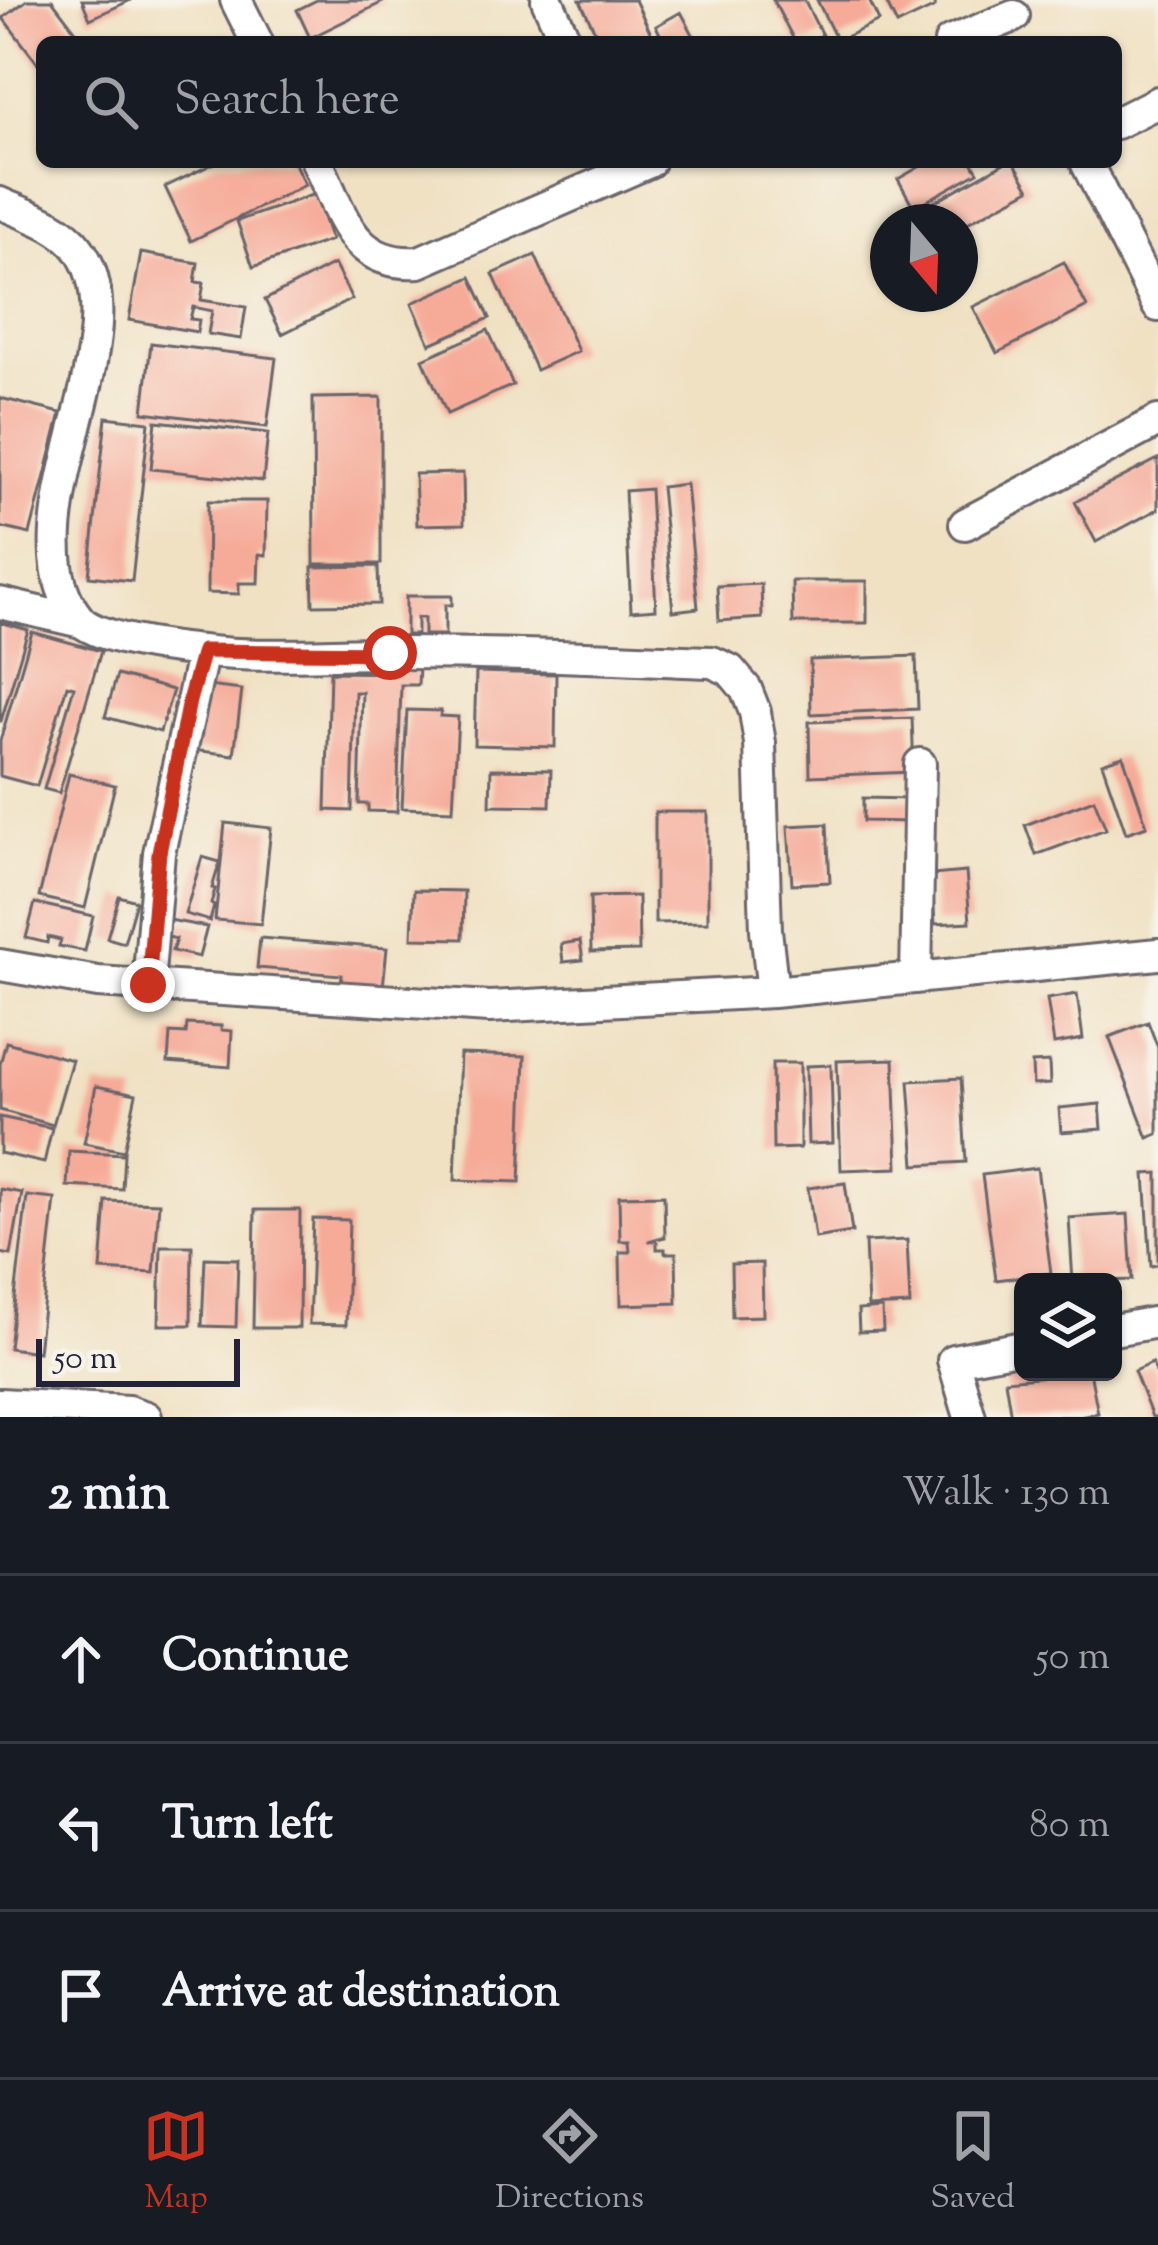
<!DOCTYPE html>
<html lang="en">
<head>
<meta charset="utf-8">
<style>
	:root { --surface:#171b24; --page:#20242c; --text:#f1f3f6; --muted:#9ea1a6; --line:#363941; --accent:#c8321e }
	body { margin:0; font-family:"Sorts Mill Goudy",serif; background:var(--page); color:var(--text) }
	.controls { position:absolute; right:36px; bottom:36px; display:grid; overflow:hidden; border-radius:18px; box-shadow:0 3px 9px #0004 }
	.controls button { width:108px; height:108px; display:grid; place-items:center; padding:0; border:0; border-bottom:3px solid var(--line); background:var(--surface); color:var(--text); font:60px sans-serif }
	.compass { position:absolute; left:870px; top:204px; width:108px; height:108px; border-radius:50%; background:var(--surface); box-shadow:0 3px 9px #0004; rotate:161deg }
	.scale { position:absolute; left:36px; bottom:30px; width:204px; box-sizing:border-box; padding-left:12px; border:6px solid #22223b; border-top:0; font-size:33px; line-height:42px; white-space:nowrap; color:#22223b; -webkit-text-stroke:9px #f7f3e8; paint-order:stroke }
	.stop { position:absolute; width:36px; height:36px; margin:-27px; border:9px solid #c8321e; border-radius:50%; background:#fff }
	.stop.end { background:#c8321e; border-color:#fff; box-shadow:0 3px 12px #0008 }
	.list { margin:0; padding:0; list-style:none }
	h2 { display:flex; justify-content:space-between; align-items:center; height:156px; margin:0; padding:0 48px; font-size:51px }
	h2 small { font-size:39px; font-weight:400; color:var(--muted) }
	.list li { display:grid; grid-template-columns:78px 1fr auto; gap:36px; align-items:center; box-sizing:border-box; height:168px; padding:0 48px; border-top:3px solid var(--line) }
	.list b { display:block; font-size:45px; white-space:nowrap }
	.list em { font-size:39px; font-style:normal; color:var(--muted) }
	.icon { flex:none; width:66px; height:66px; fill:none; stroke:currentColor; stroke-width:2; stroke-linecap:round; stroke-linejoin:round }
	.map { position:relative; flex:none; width:1158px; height:1417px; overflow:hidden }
	.search { position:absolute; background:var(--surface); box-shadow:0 3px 9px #0004; left:36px; right:36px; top:36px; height:132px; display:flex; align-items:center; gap:30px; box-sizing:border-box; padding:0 42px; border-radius:18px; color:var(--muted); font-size:45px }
	.sheet { height:660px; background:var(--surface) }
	nav { display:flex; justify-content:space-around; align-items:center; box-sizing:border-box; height:168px; border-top:3px solid var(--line); background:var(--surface); font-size:33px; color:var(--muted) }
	nav a { display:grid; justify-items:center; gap:6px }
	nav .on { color:var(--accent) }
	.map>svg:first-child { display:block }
	.building { fill:#f6aa98 }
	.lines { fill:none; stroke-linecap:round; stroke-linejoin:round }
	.minor-casing { stroke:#6a656b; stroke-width:36 }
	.minor { stroke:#fff; stroke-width:30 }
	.route { stroke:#c8321e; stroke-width:15 }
</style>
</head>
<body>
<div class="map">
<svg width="1158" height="1417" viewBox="0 0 1158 1417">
	<rect width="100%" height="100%" fill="#f7f3e8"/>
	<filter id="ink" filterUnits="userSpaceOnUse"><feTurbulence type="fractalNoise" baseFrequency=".00833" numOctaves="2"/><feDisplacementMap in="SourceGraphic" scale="24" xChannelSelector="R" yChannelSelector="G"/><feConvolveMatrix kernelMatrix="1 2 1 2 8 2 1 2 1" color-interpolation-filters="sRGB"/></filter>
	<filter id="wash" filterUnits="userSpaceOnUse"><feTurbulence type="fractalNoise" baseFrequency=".004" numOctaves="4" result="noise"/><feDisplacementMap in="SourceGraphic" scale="48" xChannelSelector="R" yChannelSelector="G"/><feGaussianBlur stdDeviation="2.7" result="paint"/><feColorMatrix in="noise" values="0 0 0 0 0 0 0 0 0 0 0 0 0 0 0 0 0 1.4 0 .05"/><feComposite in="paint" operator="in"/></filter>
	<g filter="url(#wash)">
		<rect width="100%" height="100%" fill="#f0e1c3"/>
		<g id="blocks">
			<path class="building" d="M 27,0 L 52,0 L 84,42 L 42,42 L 42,69 L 3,18 Z
				M 82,0 L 131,0 L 90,19 Z
				M 317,0 L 387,0 L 310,38 L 297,10 Z
				M 580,0 L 635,0 L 655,42 L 600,42 Z
				M 773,0 L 804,0 L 822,35 L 808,42 L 795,42 Z
				M 817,0 L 869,0 L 879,21 L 837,41 Z
				M 885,0 L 932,0 L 935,7 L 897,25 Z
				M 681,12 L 697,42 L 664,42 L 656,26 Z
				M 217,162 L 294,162 L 305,185 L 191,241 L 165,187 Z
				M 928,162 L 972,162 L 978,172 L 914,208 L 898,179 Z
				M 1006,162 L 1014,162 L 1030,189 L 960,227 L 960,222 L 929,222 L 921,209 Z
				M 315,194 L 331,240 L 253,267 L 237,221 Z
				M 141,253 L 198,263 L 195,282 L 204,283 L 201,300 L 246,307 L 241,339 L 208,334 L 212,311 L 193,307 L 190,319 L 199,320 L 197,332 L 129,320 Z
				M 535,255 L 578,351 L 536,370 L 493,274 Z
				M 1064,262 L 1087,307 L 997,353 L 973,307 Z
				M 334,264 L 352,299 L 282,334 L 265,300 Z
				M 471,277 L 490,318 L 430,344 L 412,303 Z
				M 488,330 L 513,385 L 447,414 L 423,359 Z
				M 151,343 L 276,358 L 267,427 L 143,412 Z
				M 381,397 L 381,564 L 314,564 L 313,398 Z
				M 0,398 L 61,413 L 30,534 L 0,527 Z
				M 106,417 L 149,422 L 132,581 L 89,576 Z
				M 156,421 L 268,433 L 263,481 L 151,469 Z
				M 1158,459 L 1158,509 L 1096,542 L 1075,502 Z
				M 463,473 L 464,524 L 417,525 L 415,474 Z
				M 686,484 L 698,608 L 673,611 L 661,487 Z
				M 650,489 L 656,609 L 631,611 L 625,491 Z
				M 208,501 L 267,501 L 266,555 L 259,554 L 258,583 L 239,583 L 239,594 L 207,593 Z
				M 378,566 L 379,604 L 313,605 L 312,567 Z
				M 792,581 L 867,581 L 867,623 L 793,623 Z
				M 761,584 L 762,618 L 719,621 L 717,586 Z
				M 406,596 L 452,596 L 452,605 L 445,605 L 445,635 L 424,635 L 424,618 L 417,618 L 417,635 L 406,635 Z
				M 0,622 L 28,630 L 1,721 L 0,721 Z
				M 32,632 L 101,651 L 59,793 L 44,789 L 74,687 L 67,685 L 37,786 L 0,776 L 0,741 Z
				M 916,656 L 918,709 L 811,714 L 810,660 Z
				M 398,666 L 419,667 L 418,685 L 401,685 L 397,812 L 368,811 L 368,804 L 359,804 L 362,692 L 355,692 L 352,811 L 326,810 L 330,672 L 398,673 Z
				M 476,672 L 556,674 L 555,747 L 474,745 Z
				M 117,675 L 173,690 L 160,732 L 105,717 Z
				M 199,685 L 242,690 L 234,755 L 192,750 Z
				M 407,710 L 441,711 L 440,716 L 458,717 L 453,810 L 402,808 Z
				M 912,718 L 914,772 L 810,776 L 809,722 Z
				M 1123,756 L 1147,826 L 1126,833 L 1102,763 Z
				M 491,769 L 551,770 L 550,806 L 490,805 Z
				M 69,774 L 115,785 L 85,908 L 39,897 Z
				M 863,798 L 911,799 L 911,822 L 863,821 Z
				M 1094,799 L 1106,829 L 1036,855 L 1025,825 Z
				M 655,812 L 708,812 L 708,922 L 655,923 Z
				M 225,823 L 271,828 L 261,924 L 215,920 Z
				M 827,824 L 830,882 L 792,884 L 788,826 Z
				M 202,857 L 220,862 L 212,888 L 215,889 L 211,904 L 214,906 L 210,921 L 185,914 Z
				M 966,872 L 970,922 L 935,924 L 932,875 Z
				M 414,890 L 464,891 L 463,939 L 412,938 Z
				M 119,896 L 136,901 L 124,943 L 107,938 Z
				M 638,896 L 639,951 L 591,952 L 590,897 Z
				M 35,903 L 93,916 L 85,951 L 59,946 L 61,940 L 48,937 L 47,943 L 26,938 Z
				M 158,918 L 207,927 L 199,957 L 172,951 L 176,939 L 154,933 Z
				M 260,938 L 387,948 L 383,987 L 341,984 L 342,975 L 257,968 Z
				M 580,941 L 583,960 L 563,962 L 561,944 Z
				M 1077,994 L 1083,1039 L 1054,1044 L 1047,999 Z
				M 1148,1022 L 1158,1048 L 1158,1134 L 1148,1138 L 1109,1037 Z
				M 187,1024 L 221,1026 L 221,1030 L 232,1031 L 230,1067 L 168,1062 L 170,1033 L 186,1034 Z
				M 6,1042 L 72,1060 L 53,1125 L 0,1110 L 0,1064 Z
				M 460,1054 L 525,1056 L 520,1182 L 455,1180 Z
				M 894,1059 L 898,1168 L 841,1170 L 837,1061 Z
				M 1049,1062 L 1050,1084 L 1033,1085 L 1032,1063 Z
				M 772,1063 L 800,1063 L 800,1148 L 773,1149 Z
				M 831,1065 L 833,1143 L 808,1144 L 806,1066 Z
				M 961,1078 L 966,1162 L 915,1165 L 909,1081 Z
				M 96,1086 L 136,1094 L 124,1151 L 84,1143 Z
				M 1100,1104 L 1102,1129 L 1061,1132 L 1059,1108 Z
				M 0,1117 L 52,1128 L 44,1163 L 0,1153 Z
				M 69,1151 L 124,1154 L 122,1189 L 67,1186 Z
				M 1037,1168 L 1051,1273 L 996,1280 L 982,1175 Z
				M 1158,1173 L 1158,1265 L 1151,1266 L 1145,1174 Z
				M 845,1183 L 852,1232 L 815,1238 L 808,1188 Z
				M 0,1189 L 22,1193 L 11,1255 L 0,1253 Z
				M 664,1195 L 665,1237 L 648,1241 L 657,1241 L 657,1249 L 665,1249 L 665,1253 L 676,1253 L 677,1303 L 621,1305 L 620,1252 L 630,1252 L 629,1241 L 620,1241 L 619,1196 Z
				M 27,1196 L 55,1199 L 38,1352 L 9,1348 Z
				M 106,1201 L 159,1203 L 154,1273 L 101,1270 Z
				M 255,1210 L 300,1210 L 299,1328 L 253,1328 Z
				M 1128,1214 L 1132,1280 L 1073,1282 L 1069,1218 Z
				M 313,1219 L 349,1220 L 346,1325 L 309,1324 Z
				M 907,1240 L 910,1305 L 868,1307 L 865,1242 Z
				M 161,1246 L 192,1246 L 191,1325 L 159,1325 Z
				M 205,1258 L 238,1259 L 236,1327 L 202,1326 Z
				M 762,1263 L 763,1316 L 732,1317 L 731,1264 Z
				M 882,1308 L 883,1331 L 859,1332 L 858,1310 Z
				M 1152,1363 L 1158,1378 L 1158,1417 L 1152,1417 L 1134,1371 Z
				M 1090,1372 L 1098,1413 L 1080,1417 L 1011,1417 L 1005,1380 Z"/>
		</g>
	</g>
	<g filter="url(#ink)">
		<use href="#blocks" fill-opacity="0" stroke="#6a656b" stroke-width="3"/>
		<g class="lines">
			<defs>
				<path id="minor" d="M 236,0 L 257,42
					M 547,0 L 566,42
					M 950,42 L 1014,16
					M 1116,123 L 1158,102
					M 317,162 C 342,213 351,267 419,262 L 649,162
					M 1086,162 L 1158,306
					M 0,203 C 26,215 60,224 78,248 C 145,336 2,526 79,619 C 95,639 173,648 201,651 C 266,659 336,652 402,653 C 505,653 609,658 712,662 L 730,670 L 746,689 L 755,712 L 760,743 L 766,930 L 773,992
					M 965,524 L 1158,421
					M 0,603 L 81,622
					M 0,965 L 98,982 L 489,1007 L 773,992 L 1158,954
					M 916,978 L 920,764
					M 148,985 L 159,853 L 203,651
					M 1113,1330 L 1158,1322
					M 0,1404 L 128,1411 L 146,1417
					M 970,1417 L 953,1360 L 1023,1347"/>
			</defs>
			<use href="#minor" class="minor-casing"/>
			<use href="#minor" class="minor"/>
		</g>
	</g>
	<g class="lines" filter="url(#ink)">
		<path class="route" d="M 148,985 L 159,853 L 189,701 L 203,651 L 390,653"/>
	</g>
</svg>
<div class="controls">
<button><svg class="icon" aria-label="layers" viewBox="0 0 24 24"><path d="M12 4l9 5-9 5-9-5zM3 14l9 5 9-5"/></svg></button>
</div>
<svg class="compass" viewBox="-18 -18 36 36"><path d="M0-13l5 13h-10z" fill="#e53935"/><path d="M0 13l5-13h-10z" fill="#9ea1a6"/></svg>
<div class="scale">50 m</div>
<div class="stop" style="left:390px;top:653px"></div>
<div class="stop end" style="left:148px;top:985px"></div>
<div class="search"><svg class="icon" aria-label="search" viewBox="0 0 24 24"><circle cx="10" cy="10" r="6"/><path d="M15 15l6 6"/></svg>Search here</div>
</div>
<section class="sheet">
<h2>2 min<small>Walk · 130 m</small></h2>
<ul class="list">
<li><svg class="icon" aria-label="ahead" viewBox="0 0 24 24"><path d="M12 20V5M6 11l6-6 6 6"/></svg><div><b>Continue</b></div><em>50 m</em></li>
<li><svg class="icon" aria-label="left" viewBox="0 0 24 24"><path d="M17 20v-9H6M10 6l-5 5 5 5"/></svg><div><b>Turn left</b></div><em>80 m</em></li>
<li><svg class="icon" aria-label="arrive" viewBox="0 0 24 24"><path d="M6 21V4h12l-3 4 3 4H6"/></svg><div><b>Arrive at destination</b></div></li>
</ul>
</section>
<nav>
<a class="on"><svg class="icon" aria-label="map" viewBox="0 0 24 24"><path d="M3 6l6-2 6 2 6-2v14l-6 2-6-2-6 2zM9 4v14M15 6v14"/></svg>Map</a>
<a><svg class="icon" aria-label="directions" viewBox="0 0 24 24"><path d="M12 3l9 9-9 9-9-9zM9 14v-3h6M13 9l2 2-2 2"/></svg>Directions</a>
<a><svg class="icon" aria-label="saved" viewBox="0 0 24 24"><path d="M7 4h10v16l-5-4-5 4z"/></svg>Saved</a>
</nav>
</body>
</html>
